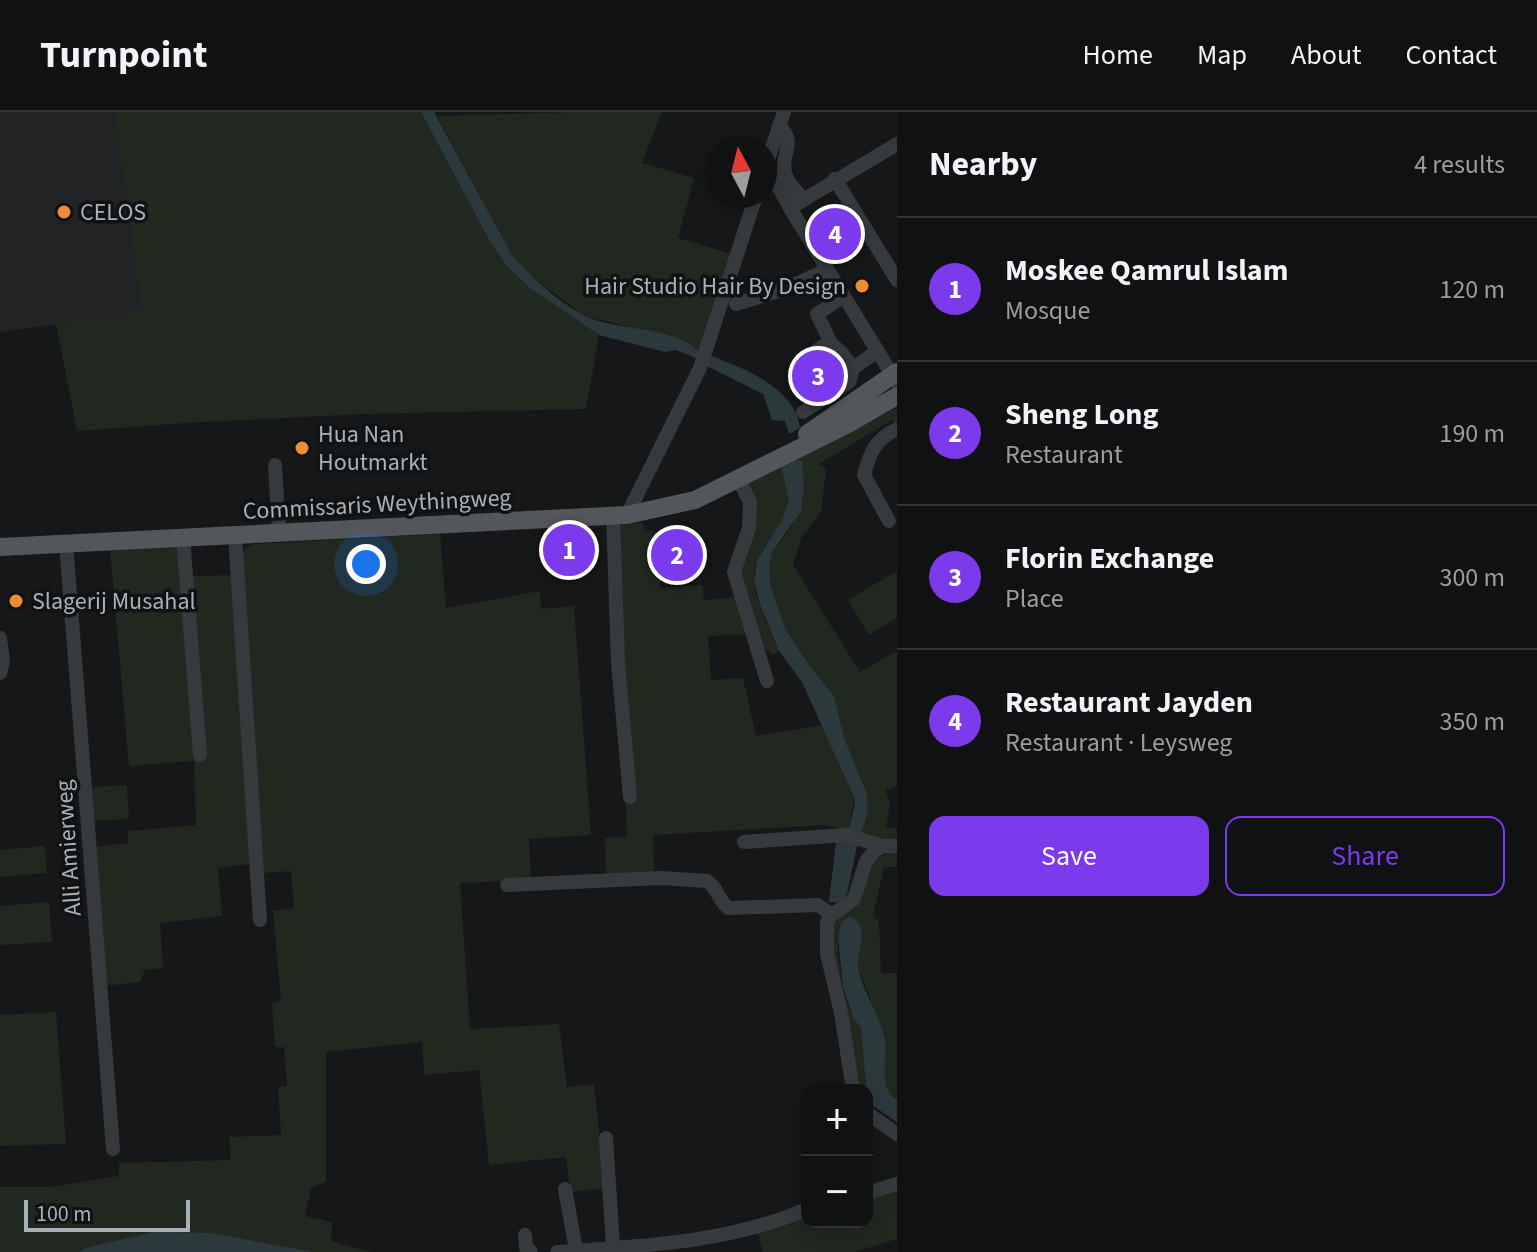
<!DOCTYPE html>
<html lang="en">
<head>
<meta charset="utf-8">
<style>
	:root { --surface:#101112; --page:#191a1b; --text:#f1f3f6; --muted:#9c9d9f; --line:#303132; --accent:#7c3aed }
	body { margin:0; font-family:"Source Sans 3",sans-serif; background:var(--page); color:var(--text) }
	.controls { position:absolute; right:24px; bottom:24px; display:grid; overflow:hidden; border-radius:16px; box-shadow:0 4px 20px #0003 }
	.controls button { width:72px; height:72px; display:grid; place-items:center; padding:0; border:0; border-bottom:2px solid var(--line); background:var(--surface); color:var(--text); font:40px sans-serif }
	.compass { position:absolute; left:705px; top:24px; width:72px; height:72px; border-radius:50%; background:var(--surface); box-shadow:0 4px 20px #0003; rotate:353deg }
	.scale { position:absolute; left:24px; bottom:20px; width:166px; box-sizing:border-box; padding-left:8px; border:4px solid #a9b1b8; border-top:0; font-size:22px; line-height:28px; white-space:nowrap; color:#a9b1b8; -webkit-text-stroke:6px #111213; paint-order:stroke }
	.you { position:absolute; left:366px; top:452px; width:28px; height:28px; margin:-20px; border:6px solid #fff; border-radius:50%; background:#1a73e8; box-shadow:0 0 0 12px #1a73e833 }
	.badge { display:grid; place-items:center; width:52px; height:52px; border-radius:50%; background:var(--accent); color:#fff; font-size:26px; font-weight:700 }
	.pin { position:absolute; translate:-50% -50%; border:4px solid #fff; box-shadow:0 2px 8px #0006 }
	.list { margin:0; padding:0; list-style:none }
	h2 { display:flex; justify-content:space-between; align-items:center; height:104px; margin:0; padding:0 32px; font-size:34px }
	h2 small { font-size:26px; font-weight:400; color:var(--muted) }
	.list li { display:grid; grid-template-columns:52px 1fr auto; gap:24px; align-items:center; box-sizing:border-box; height:144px; padding:0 32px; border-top:2px solid var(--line) }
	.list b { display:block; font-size:30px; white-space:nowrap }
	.list p { margin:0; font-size:26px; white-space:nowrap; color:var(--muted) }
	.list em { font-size:26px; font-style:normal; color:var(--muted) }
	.actions { display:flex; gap:16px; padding:24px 32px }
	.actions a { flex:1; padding:18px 0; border:2px solid var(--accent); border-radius:16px; text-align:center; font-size:28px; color:var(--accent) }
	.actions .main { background:var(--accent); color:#fff }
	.map { position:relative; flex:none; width:897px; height:1140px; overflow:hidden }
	header { display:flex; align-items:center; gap:48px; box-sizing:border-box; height:112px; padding:0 40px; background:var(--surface); border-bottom:2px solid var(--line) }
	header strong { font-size:38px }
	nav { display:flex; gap:44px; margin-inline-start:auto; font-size:28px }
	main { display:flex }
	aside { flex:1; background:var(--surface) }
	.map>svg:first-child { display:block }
	.built { fill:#222325 }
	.green { fill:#212820 }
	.water { fill:#2c393c }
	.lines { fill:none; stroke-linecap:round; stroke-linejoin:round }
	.minor { stroke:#373a3d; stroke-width:14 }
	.major { stroke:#53575c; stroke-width:18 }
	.poi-dot { fill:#f18c36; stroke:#111213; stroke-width:3 }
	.labels { text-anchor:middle; stroke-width:7; stroke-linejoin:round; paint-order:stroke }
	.poi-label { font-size:24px; fill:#a9b1b8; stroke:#111213; text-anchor:start }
	.street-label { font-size:24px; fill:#a9b1b8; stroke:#111213 }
</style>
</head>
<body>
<header>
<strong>Turnpoint</strong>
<nav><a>Home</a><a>Map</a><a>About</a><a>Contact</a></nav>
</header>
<main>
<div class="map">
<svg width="897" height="1140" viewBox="0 0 897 1140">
	<rect width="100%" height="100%" fill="#161718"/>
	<path class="built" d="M 0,0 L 114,0 L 141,201 L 0,220 Z"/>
	<path class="green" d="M 114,0 L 421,0 L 489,128 L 507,154 L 531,176 L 599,223 L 586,297 L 363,302 L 186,311 L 77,319 L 56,212 L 141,200 Z
		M 573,0 L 662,0 L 642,51 L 694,66 L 678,126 L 732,142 L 700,242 L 676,226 L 584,204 L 527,161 L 512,143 L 437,4 Z
		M 897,296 L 897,313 L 892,308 L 819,352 L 825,356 L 826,360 L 821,399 L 801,426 L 793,453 L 860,560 L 897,539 L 897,674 L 886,678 L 890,692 L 886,715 L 897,716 L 897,728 L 880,729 L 859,723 L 868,691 L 867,682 L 845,628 L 834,584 L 809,553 L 786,518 L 771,475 L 769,455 L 772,440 L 791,415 L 803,390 L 802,349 L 793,349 Z
		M 781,355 C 784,364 789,375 789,385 C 790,416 752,433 754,469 C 756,493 770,517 779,539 L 773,543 L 761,533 L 739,466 L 748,371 Z
		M 643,410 L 645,419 L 656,419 L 660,476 L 702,473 L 704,488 L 738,485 L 749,522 L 708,524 L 711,568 L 743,566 L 756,624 L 824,613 L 854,686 L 848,720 L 826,713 L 653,723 L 654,761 L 606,762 L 605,726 L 627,724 L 617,417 L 622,413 Z
		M 440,422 L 446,496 L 540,479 L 541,497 L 574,494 L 591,723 L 529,727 L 531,768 L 460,771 L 470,917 L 559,912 L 567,975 L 594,972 L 605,1076 L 571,1080 L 566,1045 L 489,1053 L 479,958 L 424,963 L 422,930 L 326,940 L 326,1070 L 311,1076 L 305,1104 L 332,1110 L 331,1129 L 371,1140 L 313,1140 L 212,1121 L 85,1136 L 79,1140 L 0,1140 L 0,1075 L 51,1075 L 119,1064 L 119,1051 L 231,1048 L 229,1025 L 281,1023 L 278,975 L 287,974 L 284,935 L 275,935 L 272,891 L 281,889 L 273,799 L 294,796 L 291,759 L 263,761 L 241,447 L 243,439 L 253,432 Z
		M 181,434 L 198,649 L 205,648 L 190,464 L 234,463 L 252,752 L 218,756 L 222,804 L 160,811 L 163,856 L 145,858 L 140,870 L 104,874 L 94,735 L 128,731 L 128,719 L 196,713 L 194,649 L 129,654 L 110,438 Z
		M 897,459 L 897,506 L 869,523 L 848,488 Z
		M 127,673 L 129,707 L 92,709 L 90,675 Z
		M 45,734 L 47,761 L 0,765 L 0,738 Z
		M 897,739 L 897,755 L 884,755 L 873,804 L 879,810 L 881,861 L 897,861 L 897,988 L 887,978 L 884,968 L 884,923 L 858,855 L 862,818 L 850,804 L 841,810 C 832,830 844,883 853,904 C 855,910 860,914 861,920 C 866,939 865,959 867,978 L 858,978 C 852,946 826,843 832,818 C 837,801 852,784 861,769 C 870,754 877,741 897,739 Z
		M 49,790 L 52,830 L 0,833 L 0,794 Z
		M 56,900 L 66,1032 L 0,1034 L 0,903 Z
		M 897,1077 L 897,1127 L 854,1140 L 763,1140 L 758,1120 L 807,1103 L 807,1110 L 867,1110 L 867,1085 Z"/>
	<path class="water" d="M 421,0 L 434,0 L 512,143 C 531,165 557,189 583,203 C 612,219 682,214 700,242 L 698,247 L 676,238 L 665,240 L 599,223 L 530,176 L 507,154 L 489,128 Z
		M 709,243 C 742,256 795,275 800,316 L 789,322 L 785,309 L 772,308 L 763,282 L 705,253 Z
		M 802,348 L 804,377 L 801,399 L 772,440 L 769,455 L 771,475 L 786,518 L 809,553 L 834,584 L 845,628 L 867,682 C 869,696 866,712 859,723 L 848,720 L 855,692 L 854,685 L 802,570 L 779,539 L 760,493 L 754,469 L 757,448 L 783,406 L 789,388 L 781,355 L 793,349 Z
		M 858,729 L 847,782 L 839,790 L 829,790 L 836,730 Z
		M 850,804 C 873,816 854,841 859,860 C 865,884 882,906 885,930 C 888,951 877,974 897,988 L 897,1010 L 872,993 L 867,982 L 861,917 L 853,905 L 843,874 L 838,825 L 841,810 Z
		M 154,1120 L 212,1121 L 313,1140 L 79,1140 L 85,1136 Z"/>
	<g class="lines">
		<path class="minor" d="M 779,13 C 798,34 780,39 785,61 C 788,72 797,80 804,88
			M 766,52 L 790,96 L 897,271
			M 765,56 L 784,0
			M 835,67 L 897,168
			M 790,96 L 897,32
			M 736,192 L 785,177 L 828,157
			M 828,229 L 841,240 L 853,256
			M 809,244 L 826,232 L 829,227 L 817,202 L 844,184
			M 803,300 L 849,270 L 853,256 L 878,239
			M 275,353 L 279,421
			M 738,367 L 750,390 L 749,416 L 734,460 L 767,569
			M 627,403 L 700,256 L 756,84
			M 613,404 L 618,551 L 630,685
			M 889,409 L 864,363 C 870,341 875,327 897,317
			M 235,423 L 260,808
			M 183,425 L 200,643
			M 66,431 L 113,1037
			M 0,526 L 3,550 L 0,561
			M 744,730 L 846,723 L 883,734
			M 507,773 L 661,766 L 707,769 C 718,775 718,790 729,796 L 818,793 L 832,803
			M 853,978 L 841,901 L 827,842 L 827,810 L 832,803 L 854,787 L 866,749 L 874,740 L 883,734 L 897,734
			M 867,1001 L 897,1022
			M 606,1026 L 613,1134
			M 565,1077 L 576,1138
			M 867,1081 L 897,1072
			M 525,1123 L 526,1135 L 531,1140
			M 557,1140 C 642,1134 728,1131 807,1097"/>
		<path class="major" d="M 807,322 L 897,260
			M 0,435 L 627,403 L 695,388 L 848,312 L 897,284"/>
	</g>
	<g class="poi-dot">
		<circle cx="64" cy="100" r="8"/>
		<circle cx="862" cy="174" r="8"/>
		<circle cx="302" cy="336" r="8"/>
		<circle cx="16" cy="489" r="8"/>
	</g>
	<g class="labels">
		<g class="poi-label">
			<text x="80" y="108">CELOS</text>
			<text x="846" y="182" text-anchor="end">Hair Studio Hair By Design</text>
			<text x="318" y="330">Hua Nan<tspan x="318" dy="28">Houtmarkt</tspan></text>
			<text x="32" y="497">Slagerij Musahal</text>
		</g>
		<g class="street-label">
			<text transform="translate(377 392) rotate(-3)" y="8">Commissaris Weythingweg</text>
			<text transform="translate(68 736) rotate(-94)" y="8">Alli Amierweg</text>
		</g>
	</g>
</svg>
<div class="controls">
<button>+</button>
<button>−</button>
</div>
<svg class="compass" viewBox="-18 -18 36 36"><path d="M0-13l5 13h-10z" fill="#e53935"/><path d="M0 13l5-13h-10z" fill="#9c9d9f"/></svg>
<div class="scale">100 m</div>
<div class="you"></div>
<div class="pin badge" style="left:569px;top:438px">1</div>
<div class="pin badge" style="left:677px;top:443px">2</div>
<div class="pin badge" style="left:818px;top:264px">3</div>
<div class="pin badge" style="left:835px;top:122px">4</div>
</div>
<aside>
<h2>Nearby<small>4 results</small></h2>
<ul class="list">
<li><span class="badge">1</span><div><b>Moskee Qamrul Islam</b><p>Mosque</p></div><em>120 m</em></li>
<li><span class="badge">2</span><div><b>Sheng Long</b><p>Restaurant</p></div><em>190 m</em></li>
<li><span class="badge">3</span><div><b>Florin Exchange</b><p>Place</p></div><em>300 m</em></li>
<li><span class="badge">4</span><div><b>Restaurant Jayden</b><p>Restaurant · Leysweg</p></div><em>350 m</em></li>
</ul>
<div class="actions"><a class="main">Save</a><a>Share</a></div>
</aside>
</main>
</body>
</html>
